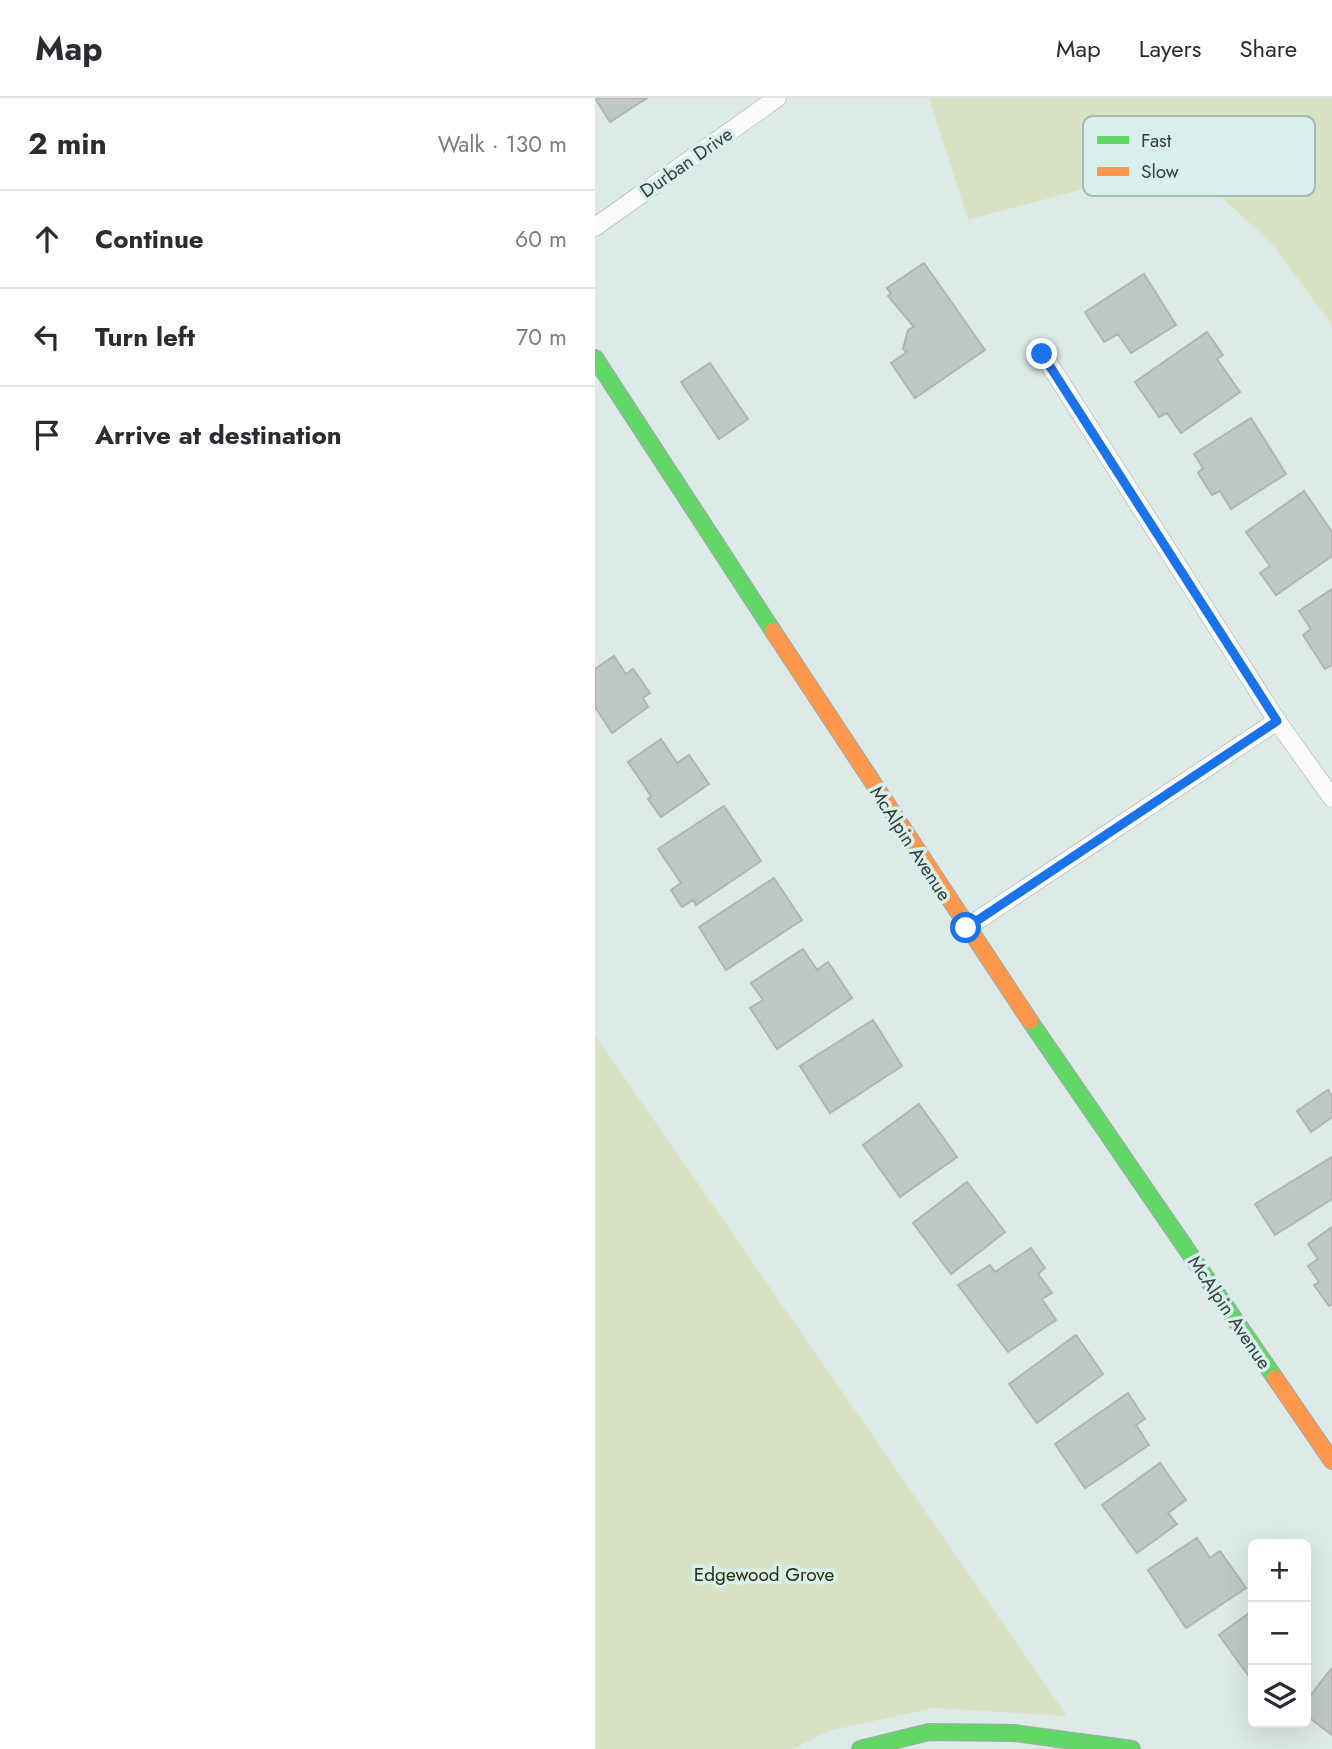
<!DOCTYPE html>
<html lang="en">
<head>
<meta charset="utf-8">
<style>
	:root { --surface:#fff; --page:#f7f7f7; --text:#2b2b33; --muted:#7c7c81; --line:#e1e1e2 }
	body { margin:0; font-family:Jost,sans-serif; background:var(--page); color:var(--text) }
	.controls { position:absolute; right:21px; bottom:21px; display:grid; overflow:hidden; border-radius:10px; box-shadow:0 7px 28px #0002 }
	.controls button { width:63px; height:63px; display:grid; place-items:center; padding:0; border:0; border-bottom:2px solid var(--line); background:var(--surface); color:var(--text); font:35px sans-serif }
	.stop { position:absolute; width:21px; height:21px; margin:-16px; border:5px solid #1a73e8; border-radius:50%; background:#fff }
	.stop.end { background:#1a73e8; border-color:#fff; box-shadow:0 2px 7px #0008 }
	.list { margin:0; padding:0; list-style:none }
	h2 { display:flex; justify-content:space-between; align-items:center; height:91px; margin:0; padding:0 28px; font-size:30px }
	h2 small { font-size:23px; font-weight:400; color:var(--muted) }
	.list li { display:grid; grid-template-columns:46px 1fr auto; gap:21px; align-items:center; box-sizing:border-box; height:98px; padding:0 28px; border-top:2px solid var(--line) }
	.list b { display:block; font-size:26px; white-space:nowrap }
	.list em { font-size:23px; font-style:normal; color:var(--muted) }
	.icon { flex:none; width:38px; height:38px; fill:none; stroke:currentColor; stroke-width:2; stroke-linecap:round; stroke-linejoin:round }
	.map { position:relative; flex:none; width:737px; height:1651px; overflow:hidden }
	header { display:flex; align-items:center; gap:42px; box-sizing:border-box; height:98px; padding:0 35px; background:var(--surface); border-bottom:2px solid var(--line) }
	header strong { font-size:33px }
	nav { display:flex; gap:38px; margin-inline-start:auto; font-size:24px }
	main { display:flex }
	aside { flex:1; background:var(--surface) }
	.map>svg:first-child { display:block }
	.green { fill:#d8e3c3 }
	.building { fill:#c0c8c5; stroke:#aeb5b2; stroke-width:2 }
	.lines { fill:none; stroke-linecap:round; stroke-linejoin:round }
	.lane-casing { stroke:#9fa8a7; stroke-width:19 }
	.fast-casing { stroke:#9fa8a7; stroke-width:18 }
	.slow-casing { stroke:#9fa8a7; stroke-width:18 }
	.lane { stroke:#fafcfc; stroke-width:18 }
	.fast { stroke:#63d668; stroke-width:16 }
	.slow { stroke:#ff974d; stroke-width:16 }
	.route { stroke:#1a73e8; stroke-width:9 }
	.labels { text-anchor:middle; stroke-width:7; stroke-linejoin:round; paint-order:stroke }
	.street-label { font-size:19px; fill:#353e3d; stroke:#d9efec }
	.park-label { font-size:19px; fill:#2a2e0d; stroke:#d9efec }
	.key { fill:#d9efec; stroke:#a8bab8; stroke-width:2 }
	.key-label { font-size:19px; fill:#353e3d }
</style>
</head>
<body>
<header>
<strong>Map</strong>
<nav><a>Map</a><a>Layers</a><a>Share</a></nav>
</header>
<main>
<aside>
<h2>2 min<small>Walk · 130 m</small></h2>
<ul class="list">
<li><svg class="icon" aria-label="ahead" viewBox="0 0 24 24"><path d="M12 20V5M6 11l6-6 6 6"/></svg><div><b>Continue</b></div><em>60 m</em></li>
<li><svg class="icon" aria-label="left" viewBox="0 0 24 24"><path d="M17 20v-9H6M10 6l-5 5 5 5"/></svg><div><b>Turn left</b></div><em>70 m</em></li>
<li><svg class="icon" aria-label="arrive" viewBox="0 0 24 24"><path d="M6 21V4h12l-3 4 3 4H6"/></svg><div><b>Arrive at destination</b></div></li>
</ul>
</aside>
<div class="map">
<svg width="737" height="1651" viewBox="0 0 737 1651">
	<rect width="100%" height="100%" fill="#deeae8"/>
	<path class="green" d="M 334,0 L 737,0 L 737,227 L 676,145 L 589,64 L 373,122 Z
		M 0,937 L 472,1618 L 338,1610 L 233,1633 L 198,1651 L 0,1651 Z"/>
	<path class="building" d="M 0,0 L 52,0 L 15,24 Z
		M 329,165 L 390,252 L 320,300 L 296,265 L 312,254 L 308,251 L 313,232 L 319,229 L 293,198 L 296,196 L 292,190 Z
		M 549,176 L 581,227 L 536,255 L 523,236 L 509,244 L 490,214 Z
		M 612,234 L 628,257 L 622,261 L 645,294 L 586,335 L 572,315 L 564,319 L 540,284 Z
		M 115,265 L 153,321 L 124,341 L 86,284 Z
		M 656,320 L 691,376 L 636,411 L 625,393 L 617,397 L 603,375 L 608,370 L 599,356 Z
		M 709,393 L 737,434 L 737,458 L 681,497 L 665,475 L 675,468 L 651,434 Z
		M 737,491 L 737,567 L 730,571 L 708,537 L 716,531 L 704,513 Z
		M 19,558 L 31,576 L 38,571 L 55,595 L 48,600 L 53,609 L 17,635 L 0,609 L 0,571 Z
		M 66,641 L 82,665 L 94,657 L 114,686 L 66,719 L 53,701 L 56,698 L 33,664 Z
		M 129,708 L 166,763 L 101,807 L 98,802 L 87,809 L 76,792 L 86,785 L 63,751 Z
		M 179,780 L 207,822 L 131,872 L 104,829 Z
		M 208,851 L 222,872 L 233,864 L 257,900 L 182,951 L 155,910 L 168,902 L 156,885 Z
		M 278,922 L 307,968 L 235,1015 L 205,968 Z
		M 733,992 L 737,998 L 737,1019 L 716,1034 L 702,1013 Z
		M 324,1006 L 362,1059 L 305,1099 L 268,1047 Z
		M 737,1059 L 737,1101 L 680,1137 L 660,1106 Z
		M 372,1084 L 410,1134 L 356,1176 L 318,1125 Z
		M 737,1129 L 737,1206 L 734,1208 L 719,1187 L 724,1184 L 713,1168 L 723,1161 L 713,1146 Z
		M 436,1150 L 450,1170 L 443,1176 L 457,1195 L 447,1201 L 461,1222 L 413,1254 L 363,1187 L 395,1167 L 400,1174 Z
		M 481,1237 L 508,1276 L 442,1325 L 414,1286 Z
		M 533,1295 L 550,1321 L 541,1327 L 554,1347 L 490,1390 L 460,1346 Z
		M 565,1365 L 591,1402 L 573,1415 L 582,1426 L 542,1455 L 507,1407 Z
		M 602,1440 L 615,1460 L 625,1453 L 651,1490 L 591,1530 L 553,1472 Z
		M 658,1512 L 658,1584 L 624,1537 Z
		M 736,1571 L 737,1572 L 737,1637 L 711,1617 L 711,1603 Z"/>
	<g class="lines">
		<defs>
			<path id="lane" d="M 0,129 L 182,0
				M 447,255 L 682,623 L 737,700
				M 371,830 L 682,623"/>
			<path id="fast" d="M 0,260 L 178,533
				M 435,923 L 680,1280
				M 265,1651 L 334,1634 L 419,1635 L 537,1651"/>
			<path id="slow" d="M 178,533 L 435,923
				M 680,1280 L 737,1363"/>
		</defs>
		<use href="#lane" class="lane-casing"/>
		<use href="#fast" class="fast-casing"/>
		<use href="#slow" class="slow-casing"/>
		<use href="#lane" class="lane"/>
		<use href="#fast" class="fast"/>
		<use href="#slow" class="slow"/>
	</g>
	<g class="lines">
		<path class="route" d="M 371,830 L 682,623 L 447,256"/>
	</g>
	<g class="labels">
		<g class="street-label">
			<text transform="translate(91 64) rotate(-35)" y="7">Durban Drive</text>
			<text transform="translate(316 745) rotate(57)" y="7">McAlpin Avenue</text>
			<text transform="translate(635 1214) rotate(56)" y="7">McAlpin Avenue</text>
		</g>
		<g class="park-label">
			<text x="169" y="1483">Edgewood Grove</text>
		</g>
	</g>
	<rect x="488" y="18" width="232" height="80" rx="10" class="key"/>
	<rect x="502" y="38" width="32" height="8" fill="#63d668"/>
	<rect x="502" y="69" width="32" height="9" fill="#ff974d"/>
	<g class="key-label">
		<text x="546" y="49">Fast</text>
		<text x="546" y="80">Slow</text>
	</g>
</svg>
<div class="controls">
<button>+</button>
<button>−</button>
<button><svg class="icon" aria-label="layers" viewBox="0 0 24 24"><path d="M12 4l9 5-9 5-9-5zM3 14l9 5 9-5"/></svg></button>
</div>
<div class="stop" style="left:371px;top:830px"></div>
<div class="stop end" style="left:447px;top:256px"></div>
</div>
</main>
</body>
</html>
